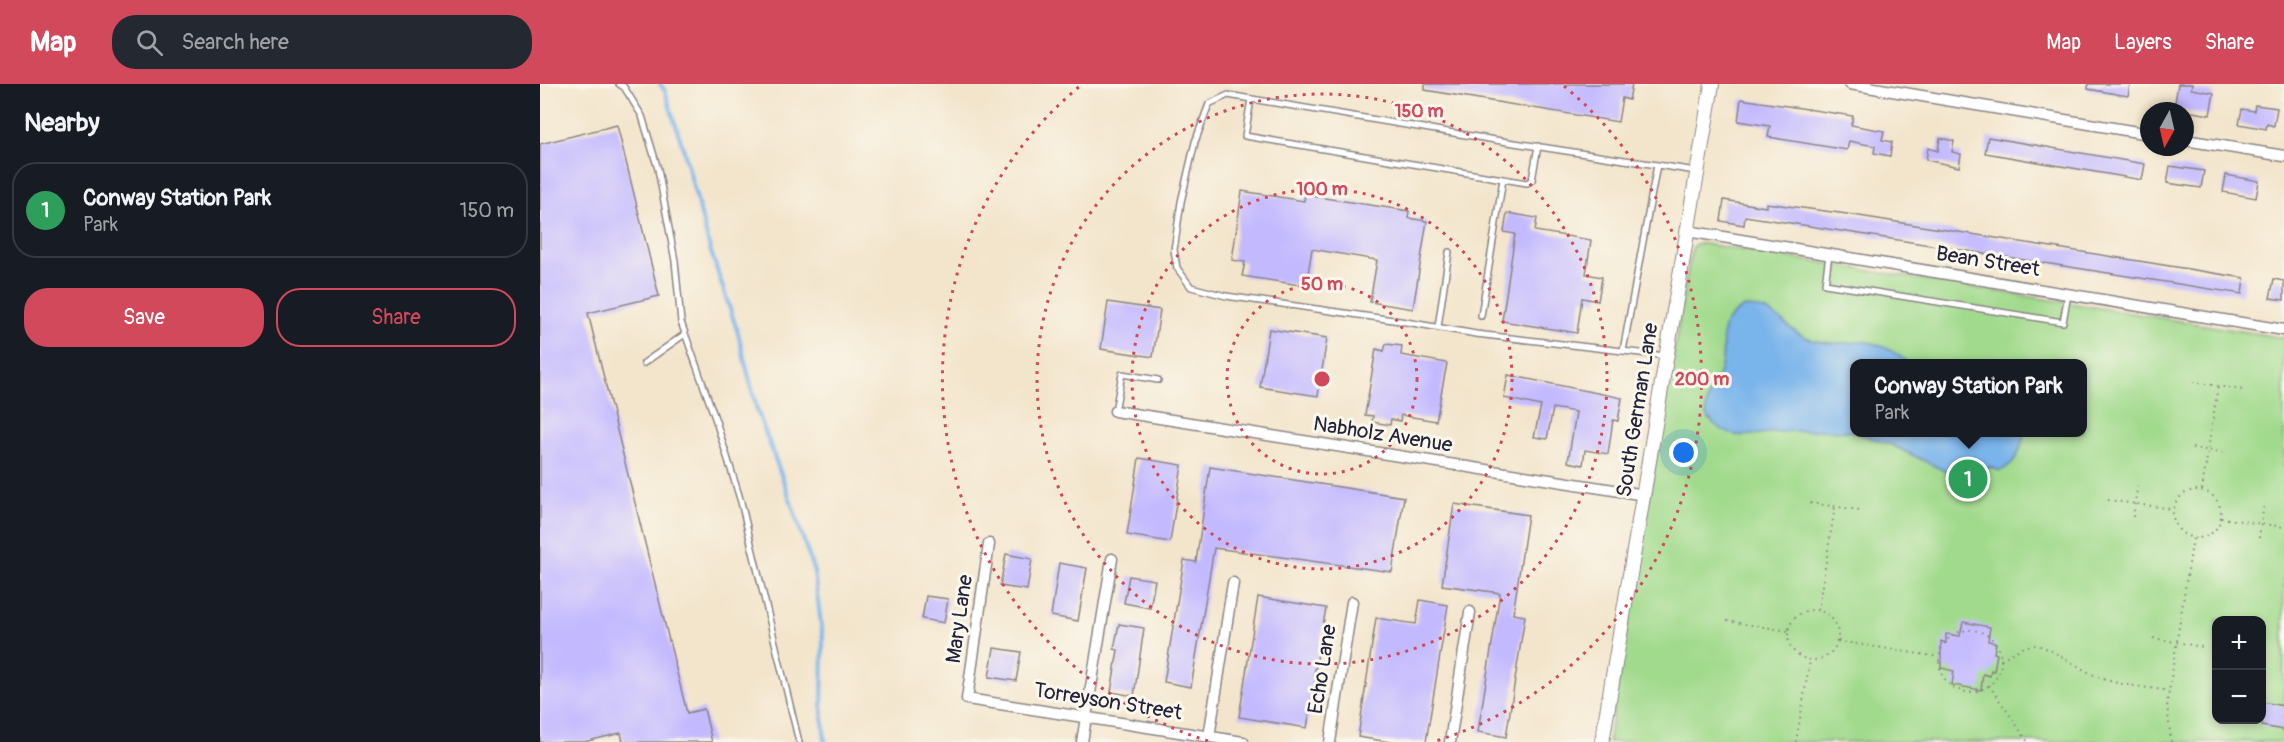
<!DOCTYPE html>
<html lang="en">
<head>
<meta charset="utf-8">
<style>
	:root { --surface:#171b24; --page:#242831; --text:#f1f3f6; --muted:#9ea1a6; --line:#363941; --accent:#d1495b }
	body { margin:0; font-family:Pangolin,sans-serif; background:var(--page); color:var(--text) }
	.controls { position:absolute; right:18px; bottom:18px; display:grid; overflow:hidden; border-radius:12px; box-shadow:0 3px 9px #0003 }
	.controls button { width:54px; height:54px; display:grid; place-items:center; padding:0; border:0; border-bottom:2px solid var(--line); background:var(--surface); color:var(--text); font:30px sans-serif }
	.compass { position:absolute; left:1600px; top:18px; width:54px; height:54px; border-radius:50%; background:var(--surface); box-shadow:0 3px 9px #0003; rotate:188deg }
	.you { position:absolute; left:1144px; top:369px; width:21px; height:21px; margin:-15px; border:4px solid #fff; border-radius:50%; background:#1a73e8; box-shadow:0 0 0 9px #1a73e833 }
	.badge { display:grid; place-items:center; width:39px; height:39px; border-radius:50%; background:var(--accent); color:#fff; font-size:20px; font-weight:700 }
	.pin { position:absolute; translate:-50% -50%; border:3px solid #fff; box-shadow:0 2px 6px #0006 }
	.popup { position:absolute; left:1310px; top:275px; width:237px; height:78px; box-sizing:border-box; display:grid; place-content:center; border-radius:12px; background:var(--surface); filter:drop-shadow(0 2px 4px #0005); font-size:20px; white-space:nowrap; color:var(--muted) }
	.popup b { font-size:22px; color:var(--text) }
	.popup::after { content:''; position:absolute; left:50%; top:100%; margin-left:-12px; border:12px solid transparent; border-top-color:var(--surface) }
	.list { margin:0; padding:0; list-style:none }
	h2 { display:flex; justify-content:space-between; align-items:center; height:78px; margin:0; padding:0 24px; font-size:26px }
	h2 small { font-size:20px; font-weight:400; color:var(--muted) }
	.list li { display:grid; grid-template-columns:39px 1fr auto; gap:18px; align-items:center; box-sizing:border-box; height:96px; margin:0 12px 12px; padding:0 12px; border:2px solid var(--line); border-radius:24px }
	.list b { display:block; font-size:22px; white-space:nowrap }
	.list p { margin:0; font-size:20px; white-space:nowrap; color:var(--muted) }
	.list em { font-size:20px; font-style:normal; color:var(--muted) }
	.actions { display:flex; gap:12px; padding:18px 24px }
	.actions a { flex:1; padding:14px 0; border:2px solid var(--accent); border-radius:24px; text-align:center; font-size:21px; color:var(--accent) }
	.actions .main { background:var(--accent); color:#fff }
	.icon { flex:none; width:33px; height:33px; fill:none; stroke:currentColor; stroke-width:2; stroke-linecap:round; stroke-linejoin:round }
	.map { position:relative; flex:none; width:1744px; height:658px; overflow:hidden }
	header { display:flex; align-items:center; gap:36px; box-sizing:border-box; height:84px; padding:0 30px; background:var(--accent); color:#fff }
	header strong { font-size:28px }
	nav { display:flex; gap:33px; margin-inline-start:auto; font-size:21px }
	.search { width:420px; height:54px; background:var(--page); display:flex; align-items:center; gap:15px; box-sizing:border-box; padding:0 21px; border-radius:24px; color:var(--muted); font-size:22px }
	main { display:flex }
	aside { flex:1; background:var(--surface) }
	.map>svg:first-child { display:block }
	.green { fill:#a2da8d; stroke:#627e64; stroke-width:1.5; fill-rule:evenodd }
	.water { fill:#79b4eb; stroke:#4e6b93; stroke-width:1.5 }
	.lines { fill:none; stroke-linecap:round; stroke-linejoin:round }
	.stream { stroke:#79b4eb; stroke-width:4 }
	.building { fill:#c3b9ff }
	.service-casing { stroke:#8a8484; stroke-width:8 }
	.minor-casing { stroke:#8a8484; stroke-width:13 }
	.tertiary-casing { stroke:#8a8484; stroke-width:16 }
	.path { stroke:#8a8484; stroke-width:2; stroke-dasharray:1.5 4.5; stroke-linecap:butt }
	.service { stroke:#fff; stroke-width:5 }
	.minor { stroke:#fff; stroke-width:10 }
	.tertiary { stroke:#fff; stroke-width:14 }
	.ring { fill:none; stroke:#d1495b; stroke-width:3; stroke-dasharray:3 6 }
	.labels { text-anchor:middle; stroke-width:6; stroke-linejoin:round; paint-order:stroke }
	.street-label { font-size:21px; fill:#22223b; stroke:#fbf7ec }
	.centre { fill:#d1495b; stroke:#fbf7ec; stroke-width:3 }
	.ring-label { font-size:18px; text-anchor:middle; font-weight:bold; fill:#d1495b; stroke:#fbf7ec; stroke-width:6; stroke-linejoin:round; paint-order:stroke }
</style>
</head>
<body>
<header>
<strong>Map</strong>
<div class="search"><svg class="icon" aria-label="search" viewBox="0 0 24 24"><circle cx="10" cy="10" r="6"/><path d="M15 15l6 6"/></svg>Search here</div>
<nav><a>Map</a><a>Layers</a><a>Share</a></nav>
</header>
<main>
<aside>
<h2>Nearby<small></small></h2>
<ul class="list">
<li><span class="badge" style="background:#2e9e5b">1</span><div><b>Conway Station Park</b><p>Park</p></div><em>150 m</em></li>
</ul>
<div class="actions"><a class="main">Save</a><a>Share</a></div>
</aside>
<div class="map">
<svg width="1744" height="658" viewBox="0 0 1744 658">
	<rect width="100%" height="100%" fill="#fbf7ec"/>
	<filter id="ink" filterUnits="userSpaceOnUse"><feTurbulence type="fractalNoise" baseFrequency=".0167" numOctaves="2"/><feDisplacementMap in="SourceGraphic" scale="12" xChannelSelector="R" yChannelSelector="G"/><feConvolveMatrix kernelMatrix="1 2 1 2 8 2 1 2 1" color-interpolation-filters="sRGB"/></filter>
	<filter id="wash" filterUnits="userSpaceOnUse"><feTurbulence type="fractalNoise" baseFrequency=".008" numOctaves="4" result="noise"/><feDisplacementMap in="SourceGraphic" scale="24" xChannelSelector="R" yChannelSelector="G"/><feGaussianBlur stdDeviation="1.35" result="paint"/><feColorMatrix in="noise" values="0 0 0 0 0 0 0 0 0 0 0 0 0 0 0 0 0 1.4 0 .05"/><feComposite in="paint" operator="in"/></filter>
	<g filter="url(#wash)">
		<rect width="100%" height="100%" fill="#f3e5cc"/>
		<path class="green" d="M 1159,159 L 1744,254 L 1744,658 L 1068,658 L 1151,167 L 1154,161 ZM 1314,280 L 1542,280 L 1542,348 L 1314,348 ZM 1676,536 L 1722,536 L 1722,636 L 1676,636 Z"/>
		<path class="water" d="M 1204,223 C 1240,223 1244,247 1273,256 C 1288,261 1303,259 1319,258 C 1336,256 1356,268 1368,279 L 1314,280 L 1314,348 C 1288,345 1263,346 1237,348 C 1224,349 1208,353 1196,351 C 1185,349 1166,338 1166,326 C 1166,309 1178,298 1181,283 C 1187,253 1172,243 1204,223 Z
			M 1316,349 L 1484,348 L 1484,349 C 1481,366 1477,379 1460,387 L 1449,383 L 1438,396 L 1425,397 L 1352,361 Z"/>
		<g class="lines">
			<path class="stream" d="M 120,0 L 125,7 L 144,67 L 170,165 L 198,249 L 217,326 L 249,412 L 274,488 L 283,555 L 282,626 L 285,658"/>
		</g>
		<g id="blocks">
			<path class="building" d="M 885,0 L 1092,0 L 1089,16 L 1082,14 L 1078,38 L 885,6 Z
				M 1548,0 L 1590,0 L 1588,12 L 1548,5 Z
				M 1638,0 L 1652,0 L 1651,5 L 1674,9 L 1670,31 L 1634,25 Z
				M 1201,15 L 1313,32 L 1311,41 L 1344,47 L 1342,56 L 1352,58 L 1350,72 L 1334,69 L 1335,62 L 1309,57 L 1307,66 L 1228,53 L 1230,42 L 1198,37 Z
				M 1715,21 L 1737,24 L 1734,42 L 1727,40 L 1726,45 L 1699,40 L 1702,25 L 1714,27 Z
				M 77,41 L 119,212 L 48,229 L 147,629 L 164,625 L 172,658 L 83,658 L 81,649 L 44,658 L 0,658 L 0,60 Z
				M 1448,53 L 1605,80 L 1602,96 L 1445,69 Z
				M 1400,54 L 1414,57 L 1412,68 L 1421,70 L 1419,83 L 1386,76 L 1388,64 L 1398,67 Z
				M 1630,82 L 1664,87 L 1661,104 L 1627,99 Z
				M 1686,91 L 1719,97 L 1716,114 L 1683,108 Z
				M 702,107 L 764,117 L 765,111 L 869,127 L 868,134 L 887,137 L 873,225 L 830,218 L 837,176 L 772,165 L 766,202 L 702,192 L 705,178 L 692,176 Z
				M 1184,116 L 1226,123 L 1226,119 L 1307,130 L 1704,194 L 1702,210 L 1205,132 L 1204,141 L 1181,137 Z
				M 967,129 L 997,134 L 995,147 L 1051,156 L 1046,190 L 1062,193 L 1058,217 L 1042,214 L 1037,249 L 962,237 L 975,150 L 964,148 Z
				M 1734,195 L 1744,197 L 1744,216 L 1730,214 Z
				M 568,218 L 620,226 L 613,273 L 561,265 Z
				M 729,245 L 787,254 L 778,312 L 720,303 Z
				M 846,260 L 862,262 L 861,271 L 907,279 L 896,337 L 861,331 L 860,337 L 851,335 L 850,341 L 832,338 L 833,332 L 825,331 L 836,265 L 844,267 Z
				M 968,291 L 1082,314 L 1078,337 L 1073,336 L 1068,370 L 1045,366 L 1043,381 L 1028,378 L 1036,328 L 1013,324 L 1007,355 L 994,353 L 1001,322 L 964,314 Z
				M 599,374 L 642,381 L 630,458 L 587,451 Z
				M 670,383 L 864,413 L 852,488 L 674,464 L 651,603 L 624,598 L 644,476 L 656,478 Z
				M 914,420 L 988,431 L 973,530 L 985,532 L 966,653 L 938,648 L 960,509 L 902,501 Z
				M 466,470 L 492,475 L 487,506 L 460,502 Z
				M 519,479 L 547,484 L 538,537 L 511,532 Z
				M 589,492 L 615,496 L 610,524 L 584,519 Z
				M 386,512 L 408,515 L 404,539 L 382,535 Z
				M 718,513 L 786,524 L 774,592 L 776,592 L 767,644 L 699,633 Z
				M 880,516 L 908,521 L 886,658 L 850,658 L 818,653 L 836,534 L 876,540 Z
				M 1423,538 L 1450,543 L 1448,557 L 1456,559 L 1454,569 L 1457,570 L 1454,587 L 1451,586 L 1450,592 L 1443,590 L 1441,606 L 1412,601 L 1414,587 L 1401,584 L 1401,557 L 1406,559 L 1406,550 L 1420,552 Z
				M 579,540 L 604,544 L 594,612 L 571,608 L 578,566 L 574,565 Z
				M 454,564 L 481,568 L 476,597 L 449,593 Z
				M 1722,618 L 1744,622 L 1744,646 L 1722,642 Z"/>
		</g>
	</g>
	<g filter="url(#ink)">
		<use href="#blocks" fill-opacity="0" stroke="#8a8484" stroke-width="1.5"/>
		<g class="lines">
			<defs>
				<path id="service" d="M 79,0 L 84,3 L 102,32 L 118,85 L 135,177 L 141,238 L 176,337 L 201,418 L 259,658
					M 711,15 L 705,52 L 987,99 L 992,96 L 998,62
					M 1289,171 L 1285,200 L 1523,238 L 1528,210
					M 941,232 L 963,95
					M 898,243 L 909,168
					M 1083,267 L 1117,81
					M 1126,272 L 936,250 L 860,237 L 686,212 L 651,203 L 637,184 L 634,166 L 641,118 L 655,58 L 669,20 L 688,11 L 955,56 L 1156,87
					M 104,279 L 145,250
					M 575,327 L 582,290 L 618,296"/>
				<path id="minor" d="M 1310,0 L 1609,50
					M 1645,56 L 1744,72
					M 1147,147 L 1744,246
					M 575,327 L 1105,411
					M 449,460 L 427,615 L 703,658
					M 669,653 L 693,499
					M 542,658 L 572,475
					M 790,658 L 812,518
					M 910,658 L 930,528"/>
				<path id="tertiary" d="M 1062,658 C 1100,439 1134,219 1172,0"/>
			</defs>
			<use href="#service" class="service-casing"/>
			<use href="#minor" class="minor-casing"/>
			<use href="#tertiary" class="tertiary-casing"/>
			<path class="path" d="M 1653,298 L 1703,306
				M 1652,364 L 1686,369
				M1633 430a24 24 0 1 1 48 0a24 24 0 1 1-48 0Z
				M 1662,406 L 1678,302
				M 1568,416 L 1633,425
				M 1270,419 L 1320,426
				M 1593,433 L 1598,398
				M 1681,434 L 1744,443
				M 1719,454 L 1724,420
				M1248 551a25 25 0 1 1 50 0a25 25 0 1 1-50 0Z
				M 1278,526 L 1295,423
				M 1187,537 L 1248,547
				M1399 577a31 31 0 1 1 62 0a31 31 0 1 1-62 0Z
				M 1613,554 L 1663,563
				M 1298,557 L 1399,573
				M 1461,575 C 1472,570 1483,561 1495,561 C 1510,562 1543,588 1561,594 C 1582,602 1607,603 1629,607
				M 1449,601 L 1488,658
				M 1256,658 L 1270,577
				M 1631,658 L 1627,620 L 1653,454"/>
			<use href="#service" class="service"/>
			<use href="#minor" class="minor"/>
			<use href="#tertiary" class="tertiary"/>
		</g>
	</g>
	<g class="ring">
		<circle cx="782" cy="295" r="95"/>
		<circle cx="782" cy="295" r="190"/>
		<circle cx="782" cy="295" r="285"/>
		<path d="M668 657A380 380 0 0 1 540 2M1024 2A380 380 0 0 1 896 657"/>
	</g>
	<g class="labels">
		<g class="street-label">
			<text transform="translate(1448 177) rotate(9)" y="7">Bean Street</text>
			<text transform="translate(1097 326) rotate(-81)" y="7">South German Lane</text>
			<text transform="translate(843 350) rotate(9)" y="7">Nabholz Avenue</text>
			<text transform="translate(419 535) rotate(-82)" y="7">Mary Lane</text>
			<text transform="translate(782 585) rotate(-81)" y="7">Echo Lane</text>
			<text transform="translate(568 617) rotate(9)" y="7">Torreyson Street</text>
		</g>
	</g>
	<circle cx="782" cy="295" r="9" class="centre"/>
	<g class="ring-label">
		<text x="879" y="33">150 m</text>
		<text x="782" y="111">100 m</text>
		<text x="782" y="206">50 m</text>
		<text x="1162" y="301">200 m</text>
	</g>
</svg>
<div class="controls">
<button>+</button>
<button>−</button>
</div>
<svg class="compass" viewBox="-18 -18 36 36"><path d="M0-13l5 13h-10z" fill="#e53935"/><path d="M0 13l5-13h-10z" fill="#9ea1a6"/></svg>
<div class="you"></div>
<div class="pin badge" style="left:1428px;top:395px;background:#2e9e5b">1</div>
<div class="popup"><b>Conway Station Park</b>Park</div>
</div>
</main>
</body>
</html>
